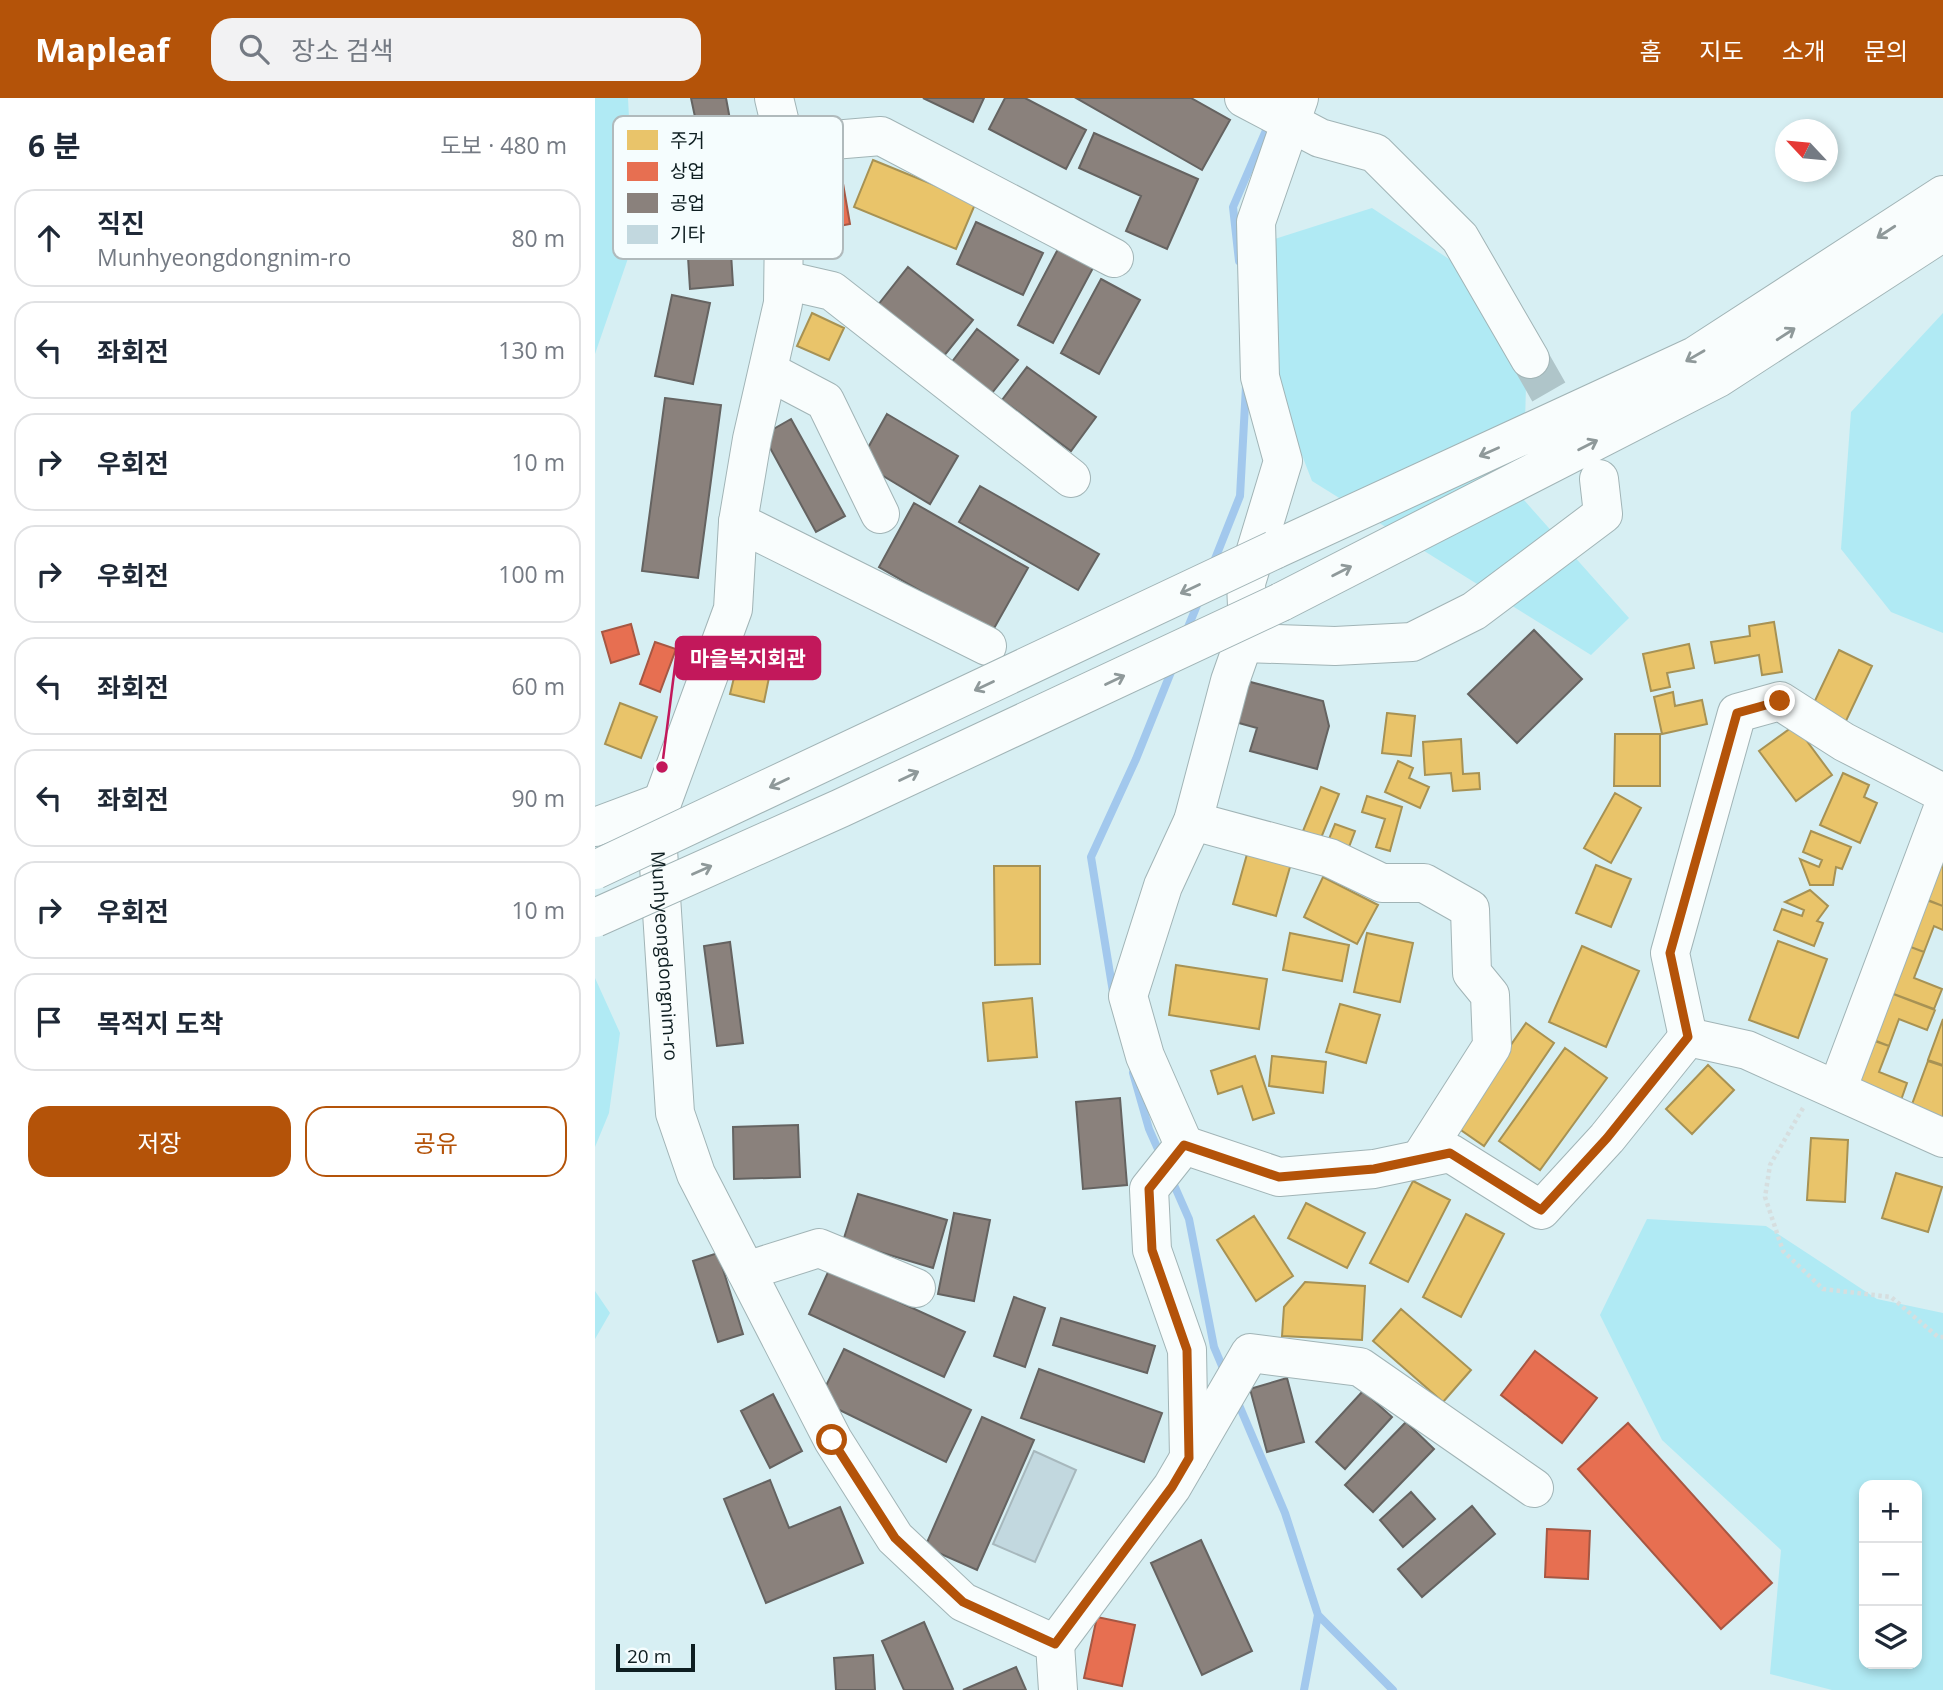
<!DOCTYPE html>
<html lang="ko">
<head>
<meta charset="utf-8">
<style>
	:root { --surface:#fff; --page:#f2f2f3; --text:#1f2937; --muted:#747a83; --line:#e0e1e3; --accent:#b45309 }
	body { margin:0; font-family:"Open Sans","Noto Sans KR",sans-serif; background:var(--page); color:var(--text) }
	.controls { position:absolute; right:21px; bottom:21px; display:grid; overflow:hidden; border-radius:14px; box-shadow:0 4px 10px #0003 }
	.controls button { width:63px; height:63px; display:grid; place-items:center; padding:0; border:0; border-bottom:2px solid var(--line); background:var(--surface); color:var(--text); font:35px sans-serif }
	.compass { position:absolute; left:1180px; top:21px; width:63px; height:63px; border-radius:50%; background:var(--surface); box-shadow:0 4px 10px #0003; rotate:296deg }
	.scale { position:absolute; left:21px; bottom:18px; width:79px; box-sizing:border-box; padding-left:7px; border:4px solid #0e1e21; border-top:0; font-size:19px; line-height:24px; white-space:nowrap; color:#0e1e21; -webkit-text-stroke:5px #f5fdfe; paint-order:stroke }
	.stop { position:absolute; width:21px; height:21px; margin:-16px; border:5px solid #b45309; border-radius:50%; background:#fff }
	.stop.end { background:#b45309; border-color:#fff; box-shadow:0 2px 7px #0008 }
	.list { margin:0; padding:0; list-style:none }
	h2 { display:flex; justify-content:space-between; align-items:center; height:91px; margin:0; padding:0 28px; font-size:30px }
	h2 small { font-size:23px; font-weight:400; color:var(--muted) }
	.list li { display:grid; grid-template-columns:46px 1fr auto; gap:21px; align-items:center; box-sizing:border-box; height:98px; margin:0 14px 14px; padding:0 14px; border:2px solid var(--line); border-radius:21px }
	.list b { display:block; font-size:26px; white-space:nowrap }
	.list p { margin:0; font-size:23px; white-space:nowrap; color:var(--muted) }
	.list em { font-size:23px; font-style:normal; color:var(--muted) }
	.actions { display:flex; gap:14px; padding:21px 28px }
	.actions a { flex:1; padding:16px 0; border:2px solid var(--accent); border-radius:21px; text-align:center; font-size:24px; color:var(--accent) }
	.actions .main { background:var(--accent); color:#fff }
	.icon { flex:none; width:38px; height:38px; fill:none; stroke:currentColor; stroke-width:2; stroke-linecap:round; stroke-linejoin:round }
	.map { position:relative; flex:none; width:1348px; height:1592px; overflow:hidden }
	header { display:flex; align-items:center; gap:42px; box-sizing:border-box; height:98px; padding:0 35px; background:var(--accent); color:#fff }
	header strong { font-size:33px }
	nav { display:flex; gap:38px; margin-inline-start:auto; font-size:24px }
	.search { width:490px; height:63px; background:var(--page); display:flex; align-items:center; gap:18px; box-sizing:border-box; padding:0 24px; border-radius:21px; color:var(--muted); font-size:26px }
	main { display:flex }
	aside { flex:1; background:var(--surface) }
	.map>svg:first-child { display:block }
	.green { fill:#b0eaf4; fill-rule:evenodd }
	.homes { fill:#e9c46a; stroke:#a79254; stroke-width:2 }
	.shops { fill:#e76f51; stroke:#a65743; stroke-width:2 }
	.industry { fill:#8a817c; stroke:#656361; stroke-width:2 }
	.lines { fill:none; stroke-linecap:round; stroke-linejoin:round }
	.stream { stroke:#a2c8ed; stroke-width:8 }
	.building { fill:#c2d8df; stroke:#a7b8bd; stroke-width:2 }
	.minor-tunnel { stroke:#afc5c9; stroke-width:38; stroke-dasharray:38 19; stroke-linecap:butt }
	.minor-casing { stroke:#a1b4b6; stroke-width:40 }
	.highway-casing { stroke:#a1b4b6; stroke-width:40 }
	.path { stroke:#d6dedf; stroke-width:4.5; stroke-dasharray:3.5 3.5; stroke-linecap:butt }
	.minor { stroke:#f9fdfd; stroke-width:38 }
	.highway { stroke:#f9fdfd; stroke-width:38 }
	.highway-bridge-casing { stroke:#a1b4b6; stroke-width:40; stroke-linecap:butt }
	.highway-bridge { stroke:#f9fdfd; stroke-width:38 }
	.oneway { stroke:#8f999a }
	.route { stroke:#b45309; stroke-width:9 }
	.labels { text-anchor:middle; stroke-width:7; stroke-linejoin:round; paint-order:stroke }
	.street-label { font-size:19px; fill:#0e1e21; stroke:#f5fdfe }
	.key { fill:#f5fdfe; stroke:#b0babc; stroke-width:2 }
	.key-label { font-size:19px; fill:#0e1e21 }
	.leader { fill:none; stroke:#c2185b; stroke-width:2.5 }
	.callout-dot { fill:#c2185b; stroke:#f5fdfe; stroke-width:2.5 }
	.callout { fill:#c2185b; stroke:#c2185b; stroke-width:2.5 }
	.callout-label { font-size:21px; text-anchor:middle; font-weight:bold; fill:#fff }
</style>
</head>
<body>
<header>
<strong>Mapleaf</strong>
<div class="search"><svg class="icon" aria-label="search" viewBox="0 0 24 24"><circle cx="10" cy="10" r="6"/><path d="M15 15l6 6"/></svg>장소 검색</div>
<nav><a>홈</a><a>지도</a><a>소개</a><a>문의</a></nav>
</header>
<main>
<aside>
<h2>6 분<small>도보 · 480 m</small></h2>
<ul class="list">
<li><svg class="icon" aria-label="ahead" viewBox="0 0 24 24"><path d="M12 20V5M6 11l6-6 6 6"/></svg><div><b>직진</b><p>Munhyeongdongnim-ro</p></div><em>80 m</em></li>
<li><svg class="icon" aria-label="left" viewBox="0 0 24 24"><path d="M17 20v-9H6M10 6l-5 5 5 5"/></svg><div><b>좌회전</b></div><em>130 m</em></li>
<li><svg class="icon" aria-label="right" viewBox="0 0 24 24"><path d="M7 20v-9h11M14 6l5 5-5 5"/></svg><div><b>우회전</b></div><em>10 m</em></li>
<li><svg class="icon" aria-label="right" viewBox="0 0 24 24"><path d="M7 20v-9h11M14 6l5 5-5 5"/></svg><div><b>우회전</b></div><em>100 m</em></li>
<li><svg class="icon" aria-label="left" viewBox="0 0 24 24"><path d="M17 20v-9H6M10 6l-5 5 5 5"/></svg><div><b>좌회전</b></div><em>60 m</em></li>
<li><svg class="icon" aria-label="left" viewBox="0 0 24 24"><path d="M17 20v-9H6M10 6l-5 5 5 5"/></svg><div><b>좌회전</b></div><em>90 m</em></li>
<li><svg class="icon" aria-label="right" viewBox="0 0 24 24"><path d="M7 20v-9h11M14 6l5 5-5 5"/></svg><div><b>우회전</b></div><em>10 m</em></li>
<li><svg class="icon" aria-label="arrive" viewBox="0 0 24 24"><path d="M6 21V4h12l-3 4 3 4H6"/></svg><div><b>목적지 도착</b></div></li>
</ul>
<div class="actions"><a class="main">저장</a><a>공유</a></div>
</aside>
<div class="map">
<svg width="1348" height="1592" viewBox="0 0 1348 1592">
	<rect width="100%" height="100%" fill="#d7eff3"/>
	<path class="green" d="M 0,0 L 33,0 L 40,140 L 0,256 Z
		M 777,110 L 860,165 L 931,287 L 928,401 L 1034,520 L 996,557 L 717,383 L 681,290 L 664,146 Z
		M 1348,215 L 1348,535 L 1296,514 L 1246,451 L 1256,314 Z
		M 0,880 L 25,935 L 14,1015 L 0,1049 Z
		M 1052,1121 L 1171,1128 L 1282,1201 L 1348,1215 L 1348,1592 L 1237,1592 L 1175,1576 L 1186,1452 L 1067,1342 L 1005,1217 ZM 1269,1387 L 1322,1387 L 1322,1566 L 1269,1566 Z
		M 0,1193 L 15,1215 L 0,1241 Z"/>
	<path class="homes" d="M 278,62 L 381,104 L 361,151 L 259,109 Z
		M 217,215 L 249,230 L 234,262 L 202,248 Z
		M 1179,524 L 1187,574 L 1167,577 L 1164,557 L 1120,565 L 1116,544 L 1155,538 L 1154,528 Z
		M 1094,546 L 1099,570 L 1072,575 L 1075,589 L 1056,593 L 1048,556 Z
		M 147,547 L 179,555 L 169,604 L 135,596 Z
		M 1244,552 L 1277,568 L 1250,625 L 1217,609 Z
		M 1078,594 L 1080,608 L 1107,602 L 1112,626 L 1067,636 L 1059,599 Z
		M 25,605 L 62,619 L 46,660 L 10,646 Z
		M 792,615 L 820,618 L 816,658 L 787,655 Z
		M 1200,627 L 1237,677 L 1201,703 L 1164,653 Z
		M 1020,636 L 1065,636 L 1065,688 L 1019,688 Z
		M 866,641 L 868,676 L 884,675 L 885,691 L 858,693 L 856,675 L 830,677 L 828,644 Z
		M 803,663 L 818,670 L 814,680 L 834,689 L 825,710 L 790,694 Z
		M 1248,675 L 1274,687 L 1269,699 L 1282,705 L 1265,745 L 1225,727 Z
		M 726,689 L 744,696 L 726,740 L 708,733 Z
		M 1020,695 L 1046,710 L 1016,765 L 989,750 Z
		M 772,698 L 807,709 L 795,753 L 781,749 L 790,721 L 767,714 Z
		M 740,726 L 760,733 L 754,749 L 734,741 Z
		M 1216,733 L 1256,749 L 1247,771 L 1241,769 L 1238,787 L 1215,787 L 1205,761 L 1224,769 L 1227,762 L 1208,754 Z
		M 654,749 L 697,762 L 681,818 L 638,806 Z
		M 1348,754 L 1348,808 L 1323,798 Z
		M 1001,767 L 1036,781 L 1016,829 L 981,815 Z
		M 399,768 L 445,768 L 445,866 L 400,867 Z
		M 728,779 L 783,807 L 762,846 L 709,819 Z
		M 1215,792 L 1233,808 L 1222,823 L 1228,825 L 1219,848 L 1179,832 L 1187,811 L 1207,818 L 1209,812 L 1190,804 Z
		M 1323,799 L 1348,808 L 1348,832 L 1339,828 L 1329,854 L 1305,845 Z
		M 695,835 L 754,847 L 747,883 L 688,872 Z
		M 772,835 L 818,845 L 805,904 L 759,894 Z
		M 1183,843 L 1232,861 L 1203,940 L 1154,922 Z
		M 1305,845 L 1329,854 L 1319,880 L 1347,891 L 1339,911 L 1288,892 Z
		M 987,848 L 1044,873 L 1011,949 L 954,924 Z
		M 581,867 L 672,881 L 664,931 L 574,917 Z
		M 1288,892 L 1340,912 L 1332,932 L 1304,921 L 1294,948 L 1271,939 Z
		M 437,900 L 442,959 L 393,963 L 388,905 Z
		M 745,906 L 785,917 L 771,965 L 731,954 Z
		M 1348,921 L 1348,967 L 1333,962 Z
		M 931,925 L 959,945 L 889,1048 L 860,1028 Z
		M 1271,940 L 1294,948 L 1284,974 L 1312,985 L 1305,1005 L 1253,986 Z
		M 970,950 L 1012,980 L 945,1072 L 904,1043 Z
		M 660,958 L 679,1015 L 658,1022 L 647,988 L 623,996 L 616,973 Z
		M 677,958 L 731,964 L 728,995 L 674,988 Z
		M 1333,963 L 1348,968 L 1348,1021 L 1316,1009 Z
		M 1113,967 L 1139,992 L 1097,1036 L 1071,1011 Z
		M 1216,1040 L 1253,1042 L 1250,1104 L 1212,1102 Z
		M 1301,1075 L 1347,1089 L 1333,1134 L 1287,1120 Z
		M 818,1083 L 855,1102 L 813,1184 L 775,1165 Z
		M 711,1105 L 770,1135 L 752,1170 L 693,1140 Z
		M 871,1116 L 909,1136 L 866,1219 L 828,1199 Z
		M 659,1118 L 698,1178 L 661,1203 L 622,1142 Z
		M 710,1184 L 770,1188 L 767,1242 L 687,1238 L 689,1209 Z
		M 806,1211 L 876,1272 L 848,1304 L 778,1243 Z"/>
	<path class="shops" d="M 242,51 L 255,126 L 223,132 L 210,58 Z
		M 36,526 L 44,556 L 16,565 L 7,534 Z
		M 60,544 L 81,551 L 65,594 L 45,586 Z
		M 940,1253 L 1002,1300 L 967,1345 L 906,1297 Z
		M 1033,1325 L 1177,1485 L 1126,1531 L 983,1371 Z
		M 952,1431 L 995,1433 L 993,1481 L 950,1479 Z
		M 502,1519 L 540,1527 L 527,1588 L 489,1580 Z"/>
	<path class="industry" d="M 96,0 L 131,0 L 136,27 L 103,33 Z
		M 328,0 L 389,0 L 378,24 Z
		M 410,0 L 430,0 L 491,32 L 471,71 L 394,31 Z
		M 481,0 L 596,0 L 635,22 L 607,72 Z
		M 499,35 L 603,81 L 572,151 L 531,133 L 546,98 L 484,70 Z
		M 131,76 L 138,187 L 95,191 L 88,79 Z
		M 381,124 L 448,155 L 428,197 L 362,166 Z
		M 463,151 L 498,170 L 458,245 L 423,227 Z
		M 313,169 L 378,222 L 344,264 L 279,212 Z
		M 506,181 L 545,202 L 504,276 L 466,255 Z
		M 77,197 L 115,205 L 98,286 L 60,278 Z
		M 382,231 L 423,262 L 393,300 L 353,269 Z
		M 432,269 L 501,319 L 476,353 L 407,302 Z
		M 70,300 L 126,307 L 103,480 L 47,473 Z
		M 292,316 L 363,358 L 335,406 L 265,364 Z
		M 196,321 L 250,418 L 221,434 L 168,337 Z
		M 385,388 L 504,456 L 483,492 L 364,424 Z
		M 319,405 L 433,470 L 397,534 L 284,469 Z
		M 939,532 L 987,581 L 922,645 L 873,596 Z
		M 644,581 L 728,603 L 734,628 L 722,671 L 655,653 L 662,630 L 633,622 Z
		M 135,844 L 148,945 L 122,948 L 109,848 Z
		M 525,1000 L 532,1087 L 488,1091 L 481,1004 Z
		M 203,1027 L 205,1079 L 139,1081 L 138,1029 Z
		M 263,1096 L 352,1122 L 338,1170 L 248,1143 Z
		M 359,1115 L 395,1122 L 379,1203 L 343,1196 Z
		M 123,1155 L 148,1236 L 123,1244 L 98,1163 Z
		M 234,1172 L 370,1234 L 349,1279 L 214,1216 Z
		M 419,1199 L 450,1210 L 430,1269 L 399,1258 Z
		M 466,1220 L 560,1248 L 552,1275 L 458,1247 Z
		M 249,1251 L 376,1312 L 351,1364 L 224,1302 Z
		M 444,1271 L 567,1315 L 549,1364 L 426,1320 Z
		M 692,1280 L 709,1344 L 672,1354 L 655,1291 Z
		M 768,1293 L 797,1319 L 750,1371 L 721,1344 Z
		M 178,1296 L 207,1353 L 175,1370 L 146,1313 Z
		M 387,1319 L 439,1342 L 382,1472 L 330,1449 Z
		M 811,1324 L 839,1351 L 778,1414 L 750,1387 Z
		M 175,1382 L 194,1430 L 245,1409 L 268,1465 L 171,1505 L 129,1401 Z
		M 816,1394 L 840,1421 L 808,1449 L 785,1422 Z
		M 877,1408 L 900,1436 L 827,1499 L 803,1471 Z
		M 606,1442 L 657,1553 L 607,1577 L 556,1465 Z
		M 329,1524 L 358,1591 L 356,1592 L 309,1592 L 287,1543 Z
		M 278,1557 L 280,1592 L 241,1592 L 239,1560 Z
		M 421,1569 L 431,1592 L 368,1592 Z"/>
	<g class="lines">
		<path class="stream" d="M 644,163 L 638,109 L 675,23
			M 618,466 L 645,398 L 651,288
			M 591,534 L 605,500
			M 518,894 L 496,759 L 541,661 L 578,569
			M 538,975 L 554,1031 L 566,1058
			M 576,1080 L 594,1121 L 619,1249 L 630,1275
			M 641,1300 L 690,1415 L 723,1517 L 709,1592
			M 723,1517 L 798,1592"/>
	</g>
	<path class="building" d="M 439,1353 L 481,1372 L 440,1464 L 398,1446 Z"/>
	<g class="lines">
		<path class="minor-tunnel" d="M 935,261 L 984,347"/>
		<defs>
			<g id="minor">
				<path id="s1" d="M 179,0 L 190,46 L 188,205 L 157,341 L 143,424 L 138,511 L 61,721 L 80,1015 L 101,1076 L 238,1342 L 300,1440 L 368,1504 L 460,1546 L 463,1592"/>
				<path d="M 649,0 L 725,40 L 780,55 L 865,140 L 935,261"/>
				<path d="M 190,46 L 286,38 L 519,160"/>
				<path d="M 189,182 L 237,193 L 476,380"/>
				<path d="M 173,273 L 230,303 L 285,416"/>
				<path d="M 143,424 L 392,548"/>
				<path d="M 649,545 L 740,548 L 817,544 L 879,513 L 1008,416 L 1004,381"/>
				<path d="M 598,723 L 735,760 L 787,785 L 829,785 L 875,811 L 877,875 L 895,897 L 897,948 L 825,1061"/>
				<path d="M 0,729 L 67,704"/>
				<path d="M 1093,939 L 1075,855 L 1142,615 L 1185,603 L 1249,644 L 1348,695"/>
				<path d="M 1093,939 L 1152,952 L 1348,1040"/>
				<path d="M 1242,992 L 1348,710"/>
				<path d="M 589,1047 L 550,958 L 533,898 L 568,788 L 598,723 L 635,583 L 653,532 L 651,485 L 688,363 L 665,279 L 661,124 L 704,0"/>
				<path d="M 151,1173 L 224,1150 L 321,1190"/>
				<path d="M 594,1360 L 592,1252 L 557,1152 L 554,1091 L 589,1047 L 684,1079 L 779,1071 L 855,1055 L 946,1112 L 1012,1040 L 1093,939"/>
				<path d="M 460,1546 L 577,1389 L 655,1255 L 765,1269 L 939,1390"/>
			</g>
			<path id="highway" d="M 679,452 L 1100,258 L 1348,97
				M 686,504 L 1123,280 L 1348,134"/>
		</defs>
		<use href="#minor" class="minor-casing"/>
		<use href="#highway" class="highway-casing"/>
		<path class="path" d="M 1208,1010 L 1175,1067 L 1170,1099 L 1188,1153 L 1228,1191 L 1296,1199 L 1343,1239 L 1348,1239"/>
		<use href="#minor" class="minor"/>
		<use href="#highway" class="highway"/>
		<defs>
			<path id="highway-bridge" d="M 0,772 L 679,452
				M 0,820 L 246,710 L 686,504"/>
		</defs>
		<use href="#highway-bridge" class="highway-bridge-casing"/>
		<use href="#highway-bridge" class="highway-bridge"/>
	</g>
	<defs><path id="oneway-shaft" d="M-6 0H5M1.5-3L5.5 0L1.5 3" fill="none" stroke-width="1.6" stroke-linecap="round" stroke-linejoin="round" transform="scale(1.75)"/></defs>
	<g class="oneway">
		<use href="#oneway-shaft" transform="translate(1291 134) rotate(147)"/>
		<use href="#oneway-shaft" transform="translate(1191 236) rotate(-33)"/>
		<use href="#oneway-shaft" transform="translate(1100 258) rotate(150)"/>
		<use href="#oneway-shaft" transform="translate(993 347) rotate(-27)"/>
		<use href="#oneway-shaft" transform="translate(894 354) rotate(156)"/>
		<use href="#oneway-shaft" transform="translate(747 473) rotate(-27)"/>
		<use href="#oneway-shaft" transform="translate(595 491) rotate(155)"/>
		<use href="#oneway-shaft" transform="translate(520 582) rotate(-25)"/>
		<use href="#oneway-shaft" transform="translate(389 588) rotate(155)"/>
		<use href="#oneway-shaft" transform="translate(314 678) rotate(-25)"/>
		<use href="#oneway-shaft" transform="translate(184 685) rotate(155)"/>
		<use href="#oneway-shaft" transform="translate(107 772) rotate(-24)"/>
	</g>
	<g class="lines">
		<path class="route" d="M 237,1342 L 300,1440 L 368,1504 L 460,1546 L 577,1389 L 594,1360 L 592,1252 L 557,1152 L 554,1091 L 589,1047 L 684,1079 L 779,1071 L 855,1055 L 946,1112 L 1012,1040 L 1093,939 L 1075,855 L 1142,615 L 1185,603"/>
	</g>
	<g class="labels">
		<g class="street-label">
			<text dy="7" stroke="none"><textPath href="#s1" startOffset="878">Munhyeongdongnim-ro</textPath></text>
		</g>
	</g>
	<rect x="18" y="18" width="230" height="143" rx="10" class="key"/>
	<rect x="32" y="32" width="31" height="20" fill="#e9c46a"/>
	<rect x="32" y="64" width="31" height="19" fill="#e76f51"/>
	<rect x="32" y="95" width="31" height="20" fill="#8a817c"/>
	<rect x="32" y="127" width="31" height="19" fill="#c2d8df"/>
	<g class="key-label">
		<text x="75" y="49">주거</text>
		<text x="75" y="80">상업</text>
		<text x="75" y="112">공업</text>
		<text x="75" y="143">기타</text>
	</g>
	<path class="leader" d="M67 669L81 560"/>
	<circle class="callout-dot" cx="67" cy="669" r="7"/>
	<rect class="callout" x="81" y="539" width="144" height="42" rx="7"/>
	<g class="callout-label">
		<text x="153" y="568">마을복지회관</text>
	</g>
</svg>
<div class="controls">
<button>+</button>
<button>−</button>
<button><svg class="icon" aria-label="layers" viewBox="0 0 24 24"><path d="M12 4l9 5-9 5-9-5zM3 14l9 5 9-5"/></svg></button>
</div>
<svg class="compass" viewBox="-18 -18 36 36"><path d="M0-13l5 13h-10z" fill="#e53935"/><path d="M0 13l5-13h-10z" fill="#747a83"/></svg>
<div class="scale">20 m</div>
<div class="stop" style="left:237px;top:1342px"></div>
<div class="stop end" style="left:1185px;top:603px"></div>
</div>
</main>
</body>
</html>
